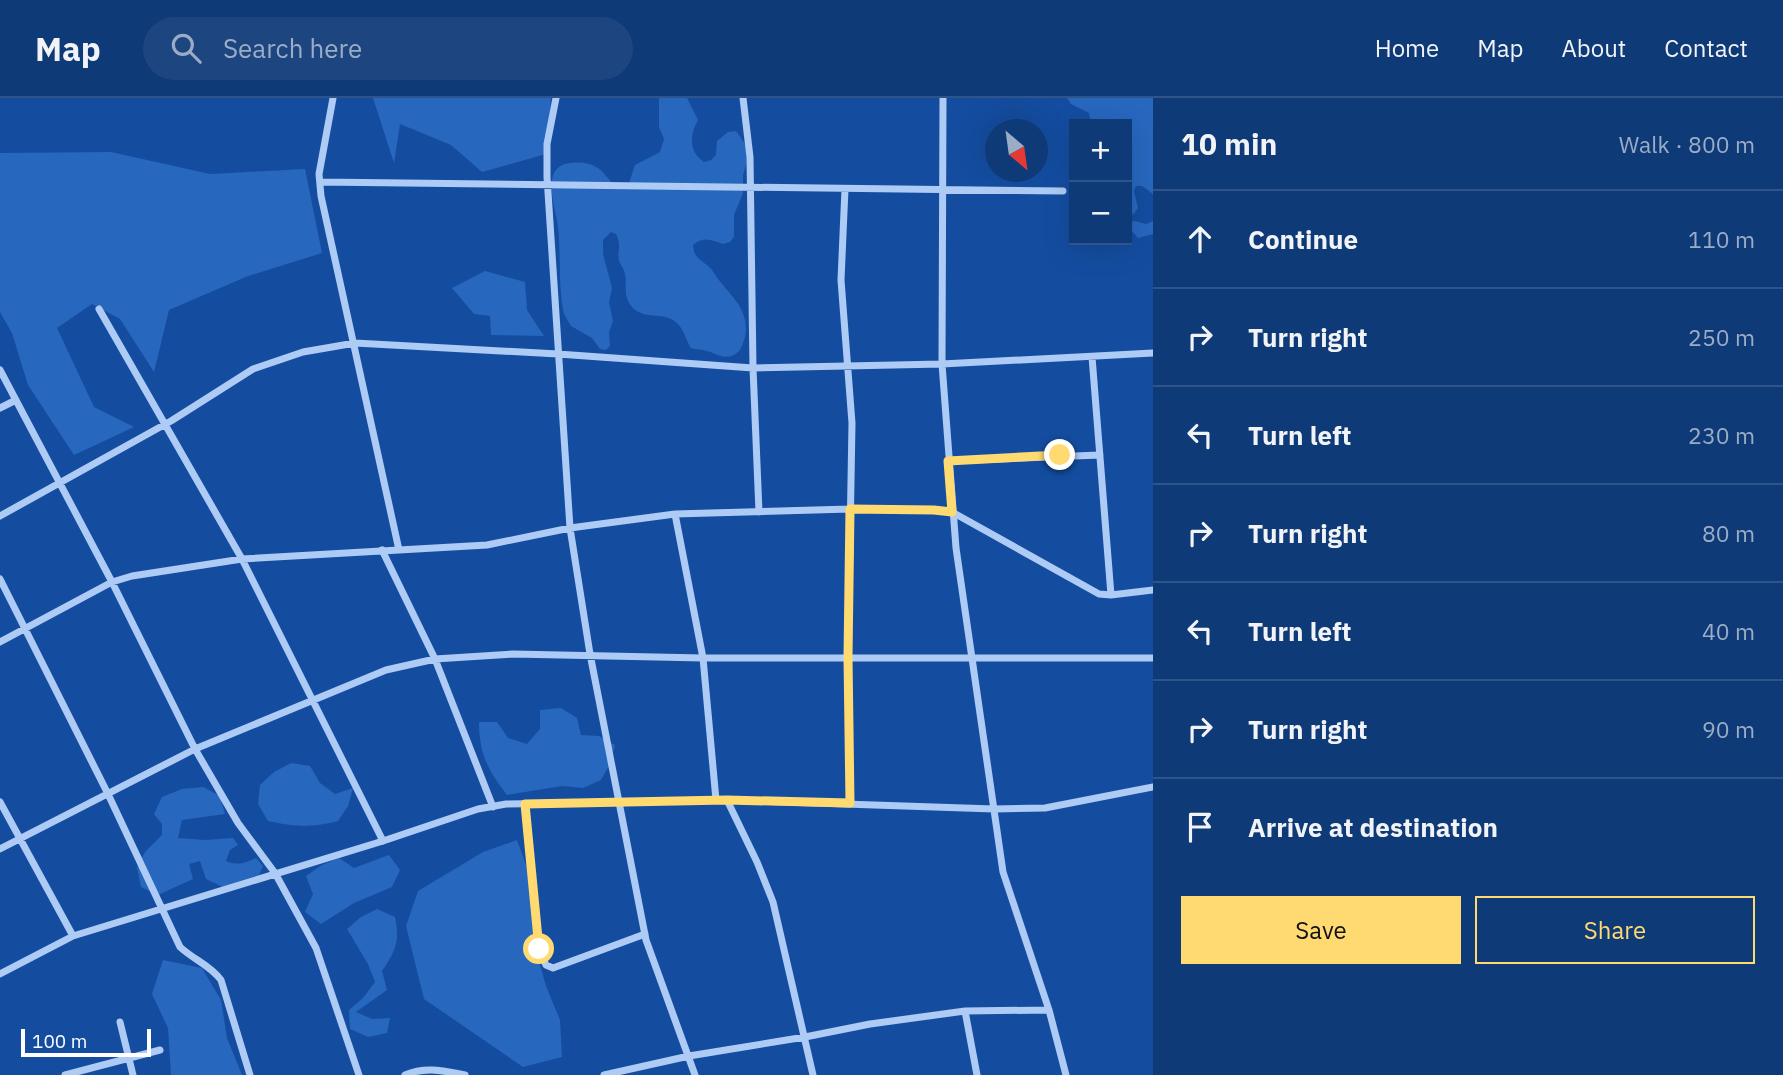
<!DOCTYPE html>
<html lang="en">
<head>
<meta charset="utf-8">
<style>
	:root { --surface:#0f3a78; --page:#1d4580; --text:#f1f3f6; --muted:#9badc6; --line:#2f548a; --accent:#ffda70 }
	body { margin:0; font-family:"IBM Plex Sans",sans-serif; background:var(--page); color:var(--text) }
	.controls { position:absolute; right:21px; top:21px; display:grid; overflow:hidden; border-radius:0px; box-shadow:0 7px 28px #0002 }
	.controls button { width:63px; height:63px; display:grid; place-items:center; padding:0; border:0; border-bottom:2px solid var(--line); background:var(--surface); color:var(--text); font:35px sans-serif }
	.compass { position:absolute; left:985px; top:21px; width:63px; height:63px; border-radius:50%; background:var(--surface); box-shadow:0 7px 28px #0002; rotate:151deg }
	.scale { position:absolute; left:21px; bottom:18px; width:130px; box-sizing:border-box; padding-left:7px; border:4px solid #fff; border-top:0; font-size:19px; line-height:24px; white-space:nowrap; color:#fff; -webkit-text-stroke:5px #144da0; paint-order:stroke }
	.stop { position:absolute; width:21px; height:21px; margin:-16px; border:5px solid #ffda70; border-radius:50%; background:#fff }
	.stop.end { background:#ffda70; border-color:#fff; box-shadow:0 2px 7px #0008 }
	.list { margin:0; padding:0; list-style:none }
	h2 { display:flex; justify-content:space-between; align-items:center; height:91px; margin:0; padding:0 28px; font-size:30px }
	h2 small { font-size:23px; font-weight:400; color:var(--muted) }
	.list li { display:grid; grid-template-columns:46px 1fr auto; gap:21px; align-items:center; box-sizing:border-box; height:98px; padding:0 28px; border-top:2px solid var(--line) }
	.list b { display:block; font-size:26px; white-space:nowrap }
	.list em { font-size:23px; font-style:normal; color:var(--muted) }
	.actions { display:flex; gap:14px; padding:21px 28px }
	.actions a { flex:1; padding:16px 0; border:2px solid var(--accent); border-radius:0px; text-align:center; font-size:24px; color:var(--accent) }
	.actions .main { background:var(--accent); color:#111 }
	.icon { flex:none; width:38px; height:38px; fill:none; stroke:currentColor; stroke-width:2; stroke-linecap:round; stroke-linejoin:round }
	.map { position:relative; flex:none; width:1153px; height:977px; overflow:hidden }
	header { display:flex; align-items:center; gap:42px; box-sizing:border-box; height:98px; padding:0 35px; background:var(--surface); border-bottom:2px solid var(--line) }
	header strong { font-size:33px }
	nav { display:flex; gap:38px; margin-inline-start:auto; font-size:24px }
	.search { width:490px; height:63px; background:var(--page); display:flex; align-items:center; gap:18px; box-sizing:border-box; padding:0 24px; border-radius:38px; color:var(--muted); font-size:26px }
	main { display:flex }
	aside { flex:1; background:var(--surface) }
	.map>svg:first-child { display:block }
	.green { fill:#2767be }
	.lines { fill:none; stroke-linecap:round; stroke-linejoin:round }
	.minor { stroke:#adcbf4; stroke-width:7 }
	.route { stroke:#ffda70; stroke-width:9 }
</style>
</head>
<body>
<header>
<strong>Map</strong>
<div class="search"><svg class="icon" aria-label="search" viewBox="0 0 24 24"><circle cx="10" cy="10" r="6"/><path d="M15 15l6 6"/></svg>Search here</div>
<nav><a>Home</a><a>Map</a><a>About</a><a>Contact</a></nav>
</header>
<main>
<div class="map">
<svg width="1153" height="977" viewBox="0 0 1153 977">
	<rect width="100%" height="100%" fill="#144da0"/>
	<path class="green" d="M 373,0 L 551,0 L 546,56 L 482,74 L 451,47 L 400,26 L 394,65 Z
		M 659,0 L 687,0 L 698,22 C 690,36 688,54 704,64 L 711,62 L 716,57 L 717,43 L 728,34 L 736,33 L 748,50 L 749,57 L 743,77 L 743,95 L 734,117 L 734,139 L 730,144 L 723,146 C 712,142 703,138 693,147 C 694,160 700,161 708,168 C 713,172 715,177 718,181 C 733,200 750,213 745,239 C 743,245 742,250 738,254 C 727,264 718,256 707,253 C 702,251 697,252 691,250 C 686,242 684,232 678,226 C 664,211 641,225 629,205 C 623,195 628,184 624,173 C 623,169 620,166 619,163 C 617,153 622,147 616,136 L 611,134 L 603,142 L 603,156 L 612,190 L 609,204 L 613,223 L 609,234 L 610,248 L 606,252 L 600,251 L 592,240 L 571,228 L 564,216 C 558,190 561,157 558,129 C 556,109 539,69 570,65 C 578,64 588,64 596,69 C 604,73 608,82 615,87 L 629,85 L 635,67 L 660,54 L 664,41 L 659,29 Z
		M 1067,0 L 1153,0 L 1153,96 L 1142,88 L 1136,88 L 1134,93 L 1138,110 L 1133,117 L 1127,98 L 1127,26 L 1091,26 L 1089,15 L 1071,6 Z
		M 111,54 L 210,76 L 305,71 L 322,155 L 248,178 L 169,212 L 154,274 L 120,221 L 92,206 L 57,230 L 94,309 L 134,329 L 74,357 L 28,287 L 12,235 L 0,214 L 0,55 Z
		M 1135,123 L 1146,126 L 1153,123 L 1153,136 L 1138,140 L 1129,130 L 1131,124 Z
		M 485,173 L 525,184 L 527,212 L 544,238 L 491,237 L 490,218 L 474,216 L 452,190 Z
		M 561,610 L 577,620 L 581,637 L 599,638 L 615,647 L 610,666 L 601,682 L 583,690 L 562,688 L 507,697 C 488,672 479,656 479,624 L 497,624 L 508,640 L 527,646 L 540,631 L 540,612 Z
		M 291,665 L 310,668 L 320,685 L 335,696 L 353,690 L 348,708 L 338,723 C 310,730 296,729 268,723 L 258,706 L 260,687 L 274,674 Z
		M 203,689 L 220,698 L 225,716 L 182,722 L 178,740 L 205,742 L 233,740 L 238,747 L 230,752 L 226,763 C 238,768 245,765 256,760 L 263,768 L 259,777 L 223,789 L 206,781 L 200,763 L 189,766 L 193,781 L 158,797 L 141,789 L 137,769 L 145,754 L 162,737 L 162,726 L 154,716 L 162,699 L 182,691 Z
		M 517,742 L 530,778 L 536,853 L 546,888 L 560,922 L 562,959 L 523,969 L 424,901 L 406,828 L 418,793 L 483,754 Z
		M 389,757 L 400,772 L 392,789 L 354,805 L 321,826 L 305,814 L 313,796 L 306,778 L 322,767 L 339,760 L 354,770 Z
		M 377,811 L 395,819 C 400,843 396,852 382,873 L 387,892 L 356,914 L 372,921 L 390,920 L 387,935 L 368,939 L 350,931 L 349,912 L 363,900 L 375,884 L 368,866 L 347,831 L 361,819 Z
		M 163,862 L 202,870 L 221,902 L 227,940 L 242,977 L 171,977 L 168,930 L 152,896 Z"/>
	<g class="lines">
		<path class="minor" d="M 333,0 L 319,76 L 321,98 L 399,452
			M 556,0 L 547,46 L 547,79 L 570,430 L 590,556 L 646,842 L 695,977
			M 743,0 L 750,59 L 753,270 L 759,414
			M 943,0 L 942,266 L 956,450 L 1003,774 L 1049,912 L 1066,977
			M 320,84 L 1063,93
			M 845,91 L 841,182 L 852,325 L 848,559 L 850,705
			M 99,211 L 242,461 L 383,743
			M 1092,259 L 1111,497
			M 0,272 L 112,484 L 195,651 L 238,725 L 275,775 L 316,850 L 359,977
			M 0,310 L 16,302
			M 948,363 L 1100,357
			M 675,416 L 703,560 L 716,702
			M 0,418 L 171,323 L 253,271 L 303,254 L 355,245 L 558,256 L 753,270 L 942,266 L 1153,255
			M 382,452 L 435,561 L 493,709
			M 0,481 L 108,696 L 180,849 C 194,862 210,867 221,882 L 250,977
			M 0,544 L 112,484 L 132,478 L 242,461 L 487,447 L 570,430 L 675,416 L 850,411 L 934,412 L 952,414 L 1099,496 L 1111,497 L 1153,492
			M 727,702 L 757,764 L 773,804 L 813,977
			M 0,704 L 73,838
			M 525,706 L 539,851 L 546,867 L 553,870 L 645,836
			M 0,751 L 195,651 L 386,572 L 435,561 L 513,556 L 703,560 L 1153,560
			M 0,876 L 73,838 L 383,743 L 478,711 L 506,706 L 727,702 L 994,711 L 1045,710 L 1153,689
			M 965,913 L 977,977
			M 120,924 L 133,977
			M 65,977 L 160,952
			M 405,977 C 426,968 444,973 465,977
			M 604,977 L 689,958 L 805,939 L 870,926 L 965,913 L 1049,912"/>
	</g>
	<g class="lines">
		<path class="route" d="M 539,851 L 525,706 L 727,702 L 850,705 L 848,559 L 850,411 L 934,412 L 952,414 L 948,363 L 1060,357"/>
	</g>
</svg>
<div class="controls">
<button>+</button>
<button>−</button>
</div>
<svg class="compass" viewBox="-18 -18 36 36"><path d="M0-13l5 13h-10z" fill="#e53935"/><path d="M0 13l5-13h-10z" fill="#9badc6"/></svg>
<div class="scale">100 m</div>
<div class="stop" style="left:539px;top:851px"></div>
<div class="stop end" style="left:1060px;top:357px"></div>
</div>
<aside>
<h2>10 min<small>Walk · 800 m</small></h2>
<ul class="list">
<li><svg class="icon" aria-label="ahead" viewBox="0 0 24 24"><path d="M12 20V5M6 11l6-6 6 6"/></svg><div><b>Continue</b></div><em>110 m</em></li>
<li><svg class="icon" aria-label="right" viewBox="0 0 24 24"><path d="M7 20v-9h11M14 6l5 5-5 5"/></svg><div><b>Turn right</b></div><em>250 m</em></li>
<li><svg class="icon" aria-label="left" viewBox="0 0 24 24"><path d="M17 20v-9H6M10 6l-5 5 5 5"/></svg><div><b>Turn left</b></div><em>230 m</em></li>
<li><svg class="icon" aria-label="right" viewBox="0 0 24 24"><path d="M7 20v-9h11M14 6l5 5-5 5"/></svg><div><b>Turn right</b></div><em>80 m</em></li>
<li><svg class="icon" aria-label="left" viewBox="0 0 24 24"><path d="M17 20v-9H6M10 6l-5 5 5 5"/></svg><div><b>Turn left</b></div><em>40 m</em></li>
<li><svg class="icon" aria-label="right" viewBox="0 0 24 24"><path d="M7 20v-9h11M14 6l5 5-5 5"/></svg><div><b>Turn right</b></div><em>90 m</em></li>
<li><svg class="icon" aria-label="arrive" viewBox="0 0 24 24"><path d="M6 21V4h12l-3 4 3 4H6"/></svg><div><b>Arrive at destination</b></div></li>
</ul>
<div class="actions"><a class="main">Save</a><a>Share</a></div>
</aside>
</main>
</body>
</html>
